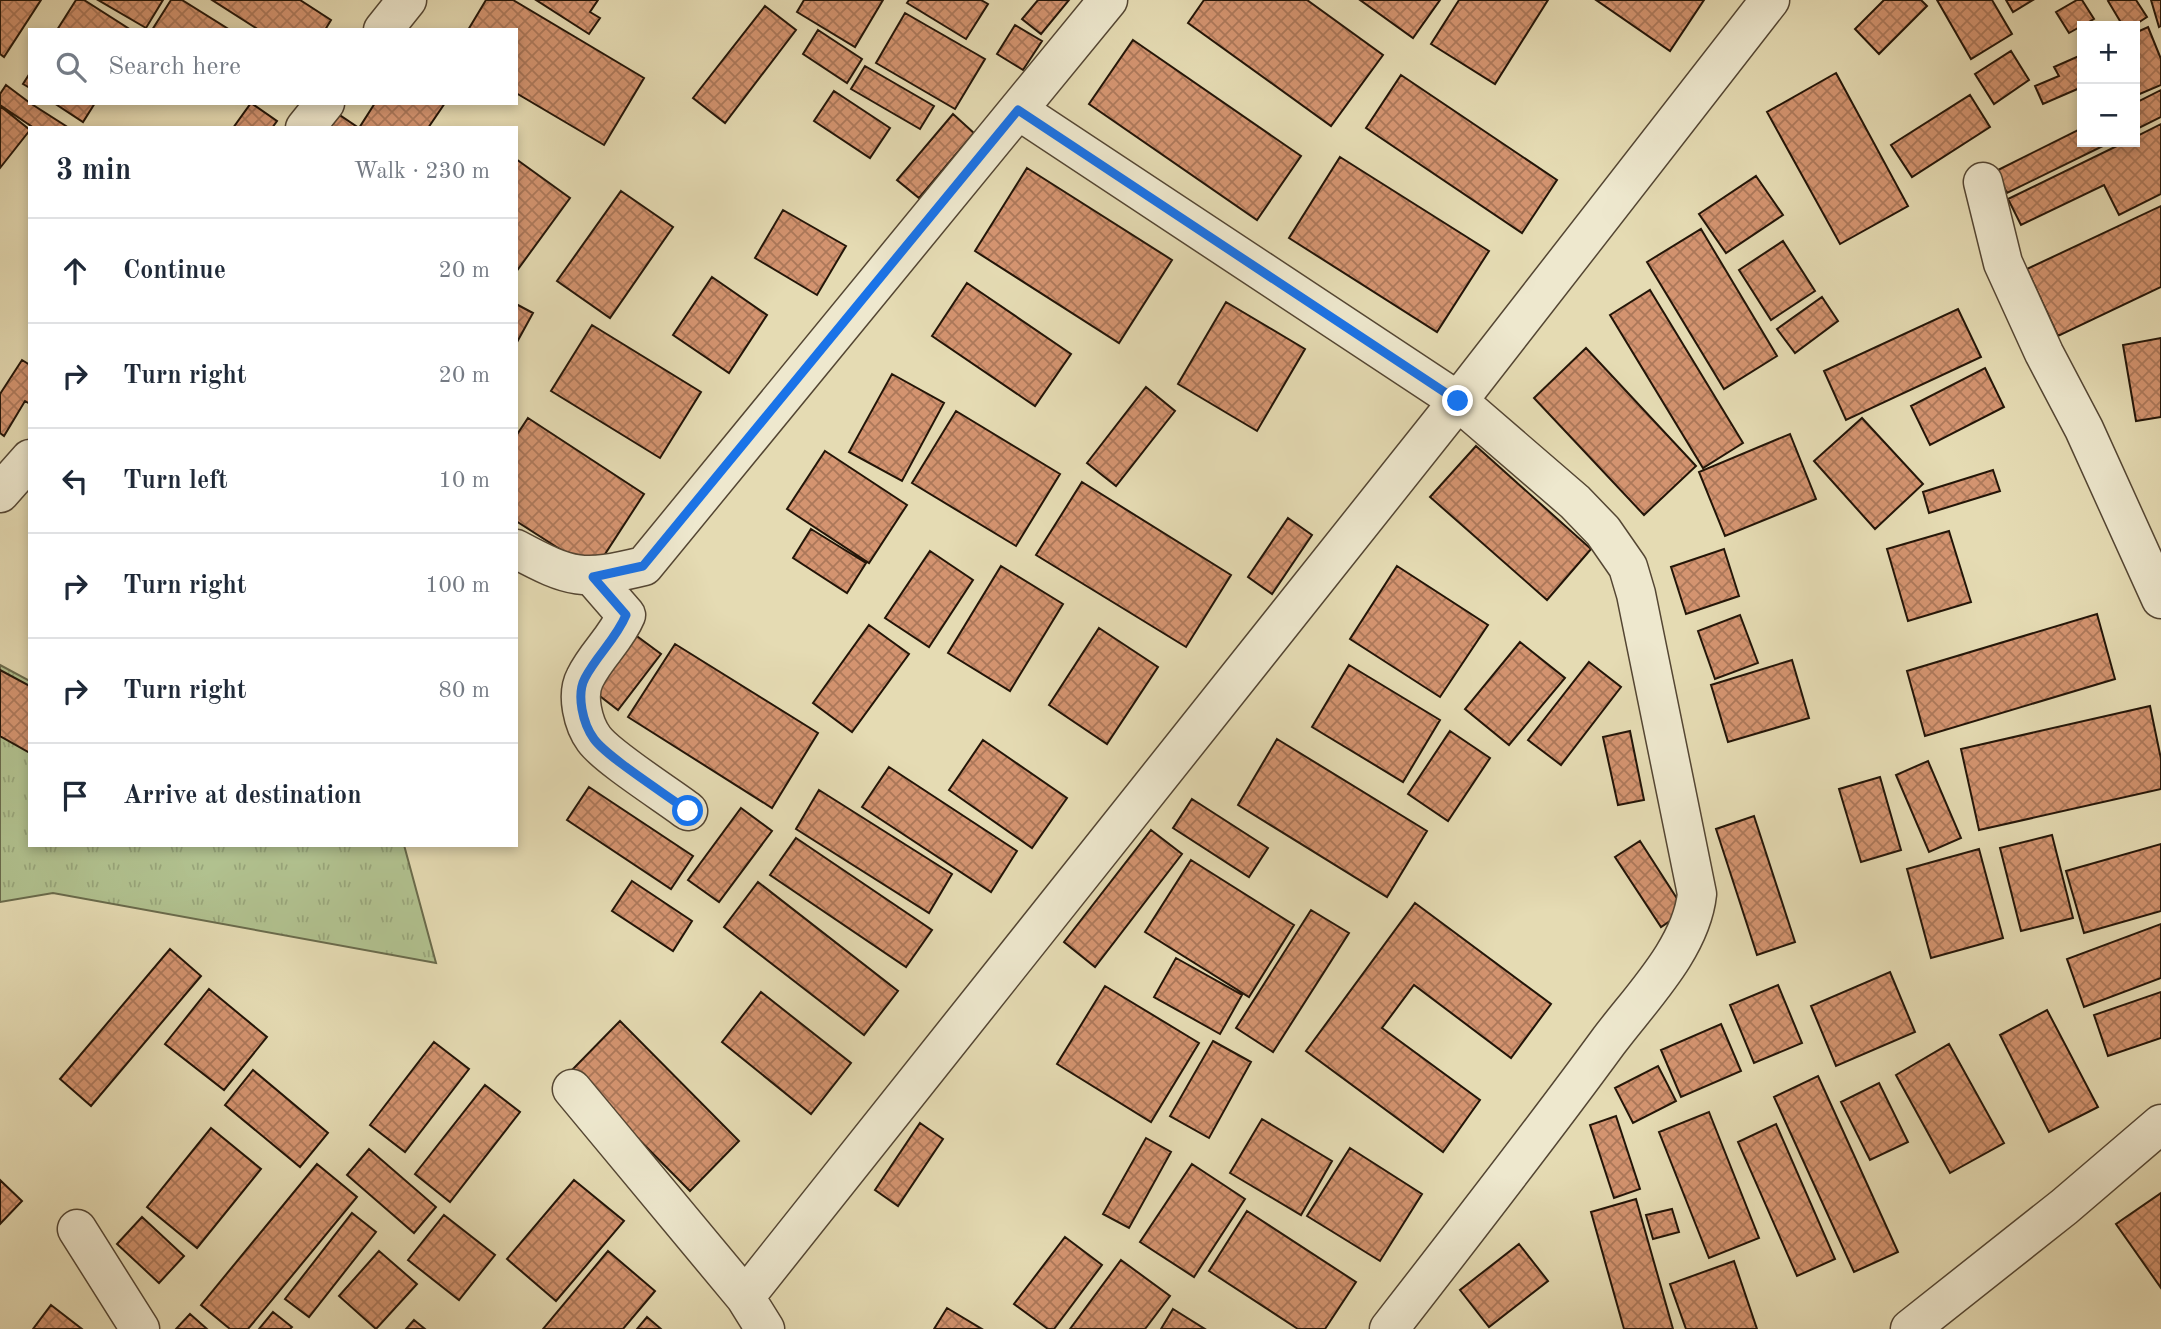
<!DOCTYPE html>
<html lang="en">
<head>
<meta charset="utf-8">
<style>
	:root { --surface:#fff; --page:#f2f2f3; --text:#1f2937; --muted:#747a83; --line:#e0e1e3 }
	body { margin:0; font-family:"Old Standard TT",serif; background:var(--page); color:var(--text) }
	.controls { position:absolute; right:21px; top:21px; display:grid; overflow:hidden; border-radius:0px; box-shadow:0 4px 10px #0003 }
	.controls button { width:63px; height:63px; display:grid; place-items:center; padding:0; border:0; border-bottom:2px solid var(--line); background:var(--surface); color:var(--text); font:35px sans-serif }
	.stop { position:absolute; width:21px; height:21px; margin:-16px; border:5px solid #1a73e8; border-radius:50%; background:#fff }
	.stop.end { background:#1a73e8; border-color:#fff; box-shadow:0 2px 7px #0008 }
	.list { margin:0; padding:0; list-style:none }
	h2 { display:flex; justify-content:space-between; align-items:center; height:91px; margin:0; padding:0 28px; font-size:30px }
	h2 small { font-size:23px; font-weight:400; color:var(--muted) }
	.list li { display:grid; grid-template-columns:46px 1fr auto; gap:21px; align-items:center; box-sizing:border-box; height:105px; padding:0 28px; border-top:2px solid var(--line) }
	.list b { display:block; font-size:26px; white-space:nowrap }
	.list em { font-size:23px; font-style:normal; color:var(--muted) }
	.icon { flex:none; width:38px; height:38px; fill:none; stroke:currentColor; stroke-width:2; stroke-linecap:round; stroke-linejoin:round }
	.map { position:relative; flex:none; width:2161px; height:1329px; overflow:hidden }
	.search { position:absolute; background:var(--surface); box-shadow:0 4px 10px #0003; left:28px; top:28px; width:490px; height:77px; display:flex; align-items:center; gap:18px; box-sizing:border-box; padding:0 24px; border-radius:0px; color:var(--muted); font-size:26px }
	.panel { position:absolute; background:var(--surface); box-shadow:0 4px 10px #0003; left:28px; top:126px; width:490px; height:721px; border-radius:0px }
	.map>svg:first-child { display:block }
	.grass { fill:url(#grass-tufts); stroke:#6a6b4c; stroke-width:2 }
	.building { fill:url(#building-cross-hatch); stroke:#231508; stroke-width:2 }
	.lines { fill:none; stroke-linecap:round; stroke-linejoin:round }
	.street-casing { stroke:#544633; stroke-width:41 }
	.street { stroke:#eee8ce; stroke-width:38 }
	.route { stroke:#1a73e8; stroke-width:9 }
</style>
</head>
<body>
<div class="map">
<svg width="2161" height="1329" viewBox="0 0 2161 1329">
	<defs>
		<pattern id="grass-tufts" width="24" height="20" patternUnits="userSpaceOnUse" patternTransform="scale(1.75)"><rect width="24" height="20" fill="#b1c18f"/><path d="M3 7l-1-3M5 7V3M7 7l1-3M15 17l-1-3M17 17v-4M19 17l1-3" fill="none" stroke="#98a57a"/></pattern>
		<pattern id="building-cross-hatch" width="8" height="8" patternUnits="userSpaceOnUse" patternTransform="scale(1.75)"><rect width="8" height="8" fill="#d49470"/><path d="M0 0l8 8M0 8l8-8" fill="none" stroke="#ac785a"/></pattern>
	</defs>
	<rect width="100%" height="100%" fill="#e5dbb3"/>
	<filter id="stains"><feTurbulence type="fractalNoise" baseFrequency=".00286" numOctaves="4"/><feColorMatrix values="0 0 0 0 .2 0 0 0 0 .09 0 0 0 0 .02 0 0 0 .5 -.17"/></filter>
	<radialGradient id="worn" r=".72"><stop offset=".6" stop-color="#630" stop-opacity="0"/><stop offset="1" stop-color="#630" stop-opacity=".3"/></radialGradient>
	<path class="grass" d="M 0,665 L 30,681 L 30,845 L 404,845 L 436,963 L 53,893 L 0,902 Z"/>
	<path class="building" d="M 0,0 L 41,0 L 4,57 L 0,54 Z
		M 76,0 L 84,0 L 131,30 L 57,30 Z
		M 98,0 L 163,0 L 146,28 Z
		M 171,0 L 182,0 L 230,30 L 152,30 Z
		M 212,0 L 300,0 L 331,20 L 325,30 L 259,30 Z
		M 486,0 L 513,0 L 644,78 L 604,145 L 516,93 L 516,30 L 468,30 Z
		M 536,0 L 598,0 L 590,12 L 600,18 L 589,34 Z
		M 804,0 L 883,0 L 855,47 L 797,12 Z
		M 909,0 L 981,0 L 988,4 L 966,39 L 907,3 Z
		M 1038,0 L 1069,0 L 1041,34 L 1022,19 Z
		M 1204,0 L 1307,0 L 1383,55 L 1331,126 L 1188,23 Z
		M 1360,0 L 1440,0 L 1413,38 Z
		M 1459,0 L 1548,0 L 1495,84 L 1431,44 Z
		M 1596,0 L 1704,0 L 1670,51 Z
		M 1884,0 L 1921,0 L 1927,6 L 1879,54 L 1855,29 Z
		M 1937,0 L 1992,0 L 2012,34 L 1971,59 Z
		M 2006,0 L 2033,0 L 2013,12 Z
		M 2077,0 L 2082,0 L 2094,19 L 2069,33 L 2056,12 Z
		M 2110,0 L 2136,0 L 2147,17 L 2133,26 L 2123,26 L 2108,1 Z
		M 2151,0 L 2161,0 L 2161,26 L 2159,27 Z
		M 765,6 L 796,30 L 725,123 L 693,98 Z
		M 905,13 L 985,59 L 955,109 L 876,63 Z
		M 1015,25 L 1042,41 L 1023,70 L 997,54 Z
		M 2148,27 L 2161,59 L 2161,85 L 2135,96 L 2135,33 Z
		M 818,30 L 862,59 L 847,83 L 803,54 Z
		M 1133,40 L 1301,156 L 1257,220 L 1089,104 Z
		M 2011,51 L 2029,80 L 1994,104 L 1975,74 Z
		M 2079,56 L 2082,87 L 2043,104 L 2035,86 L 2059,76 L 2054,67 Z
		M 865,66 L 934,106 L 920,129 L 851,89 Z
		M 30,73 L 30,88 L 23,84 Z
		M 1836,73 L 1908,206 L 1840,244 L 1767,112 Z
		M 1401,75 L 1557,180 L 1522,233 L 1366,128 Z
		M 6,85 L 30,103 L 69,128 L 34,128 L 0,105 L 0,94 Z
		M 2161,90 L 2161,117 L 2135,130 L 2135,103 Z
		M 834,91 L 890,128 L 870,158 L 814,121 Z
		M 1970,95 L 1990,127 L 1912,177 L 1891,145 Z
		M 54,103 L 95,103 L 83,122 Z
		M 251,103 L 277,121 L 272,128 L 233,128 Z
		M 375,103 L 445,103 L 428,128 L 329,128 L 338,114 L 359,128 Z
		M 0,106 L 30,130 L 0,168 Z
		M 953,114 L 974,133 L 919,198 L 897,180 Z
		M 2161,124 L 2161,194 L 2119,215 L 2104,185 L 2021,225 L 2008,199 L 2125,142 L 2135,142 L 2135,137 Z
		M 2082,128 L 2082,142 L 2111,142 L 2007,193 L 1996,171 Z
		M 1340,157 L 1489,251 L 1437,332 L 1289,238 Z
		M 516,159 L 570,198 L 516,272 Z
		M 1027,168 L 1172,260 L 1119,343 L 975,251 Z
		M 1756,176 L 1783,215 L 1726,253 L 1699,214 Z
		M 621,191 L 673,227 L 610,318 L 557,281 Z
		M 2161,206 L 2161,287 L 2058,336 L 2027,269 Z
		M 783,210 L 846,246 L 817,295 L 755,258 Z
		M 1701,229 L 1777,356 L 1724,389 L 1647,262 Z
		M 1783,241 L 1815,291 L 1771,320 L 1739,270 Z
		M 712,277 L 767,315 L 729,373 L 673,335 Z
		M 967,283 L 1071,354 L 1035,406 L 932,336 Z
		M 1650,290 L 1743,443 L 1703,468 L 1610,315 Z
		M 1822,297 L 1838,321 L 1795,353 L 1777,329 Z
		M 1226,302 L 1305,349 L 1257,431 L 1178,384 Z
		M 516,304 L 533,313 L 516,344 Z
		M 1958,309 L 1981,357 L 1846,420 L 1824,371 Z
		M 592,325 L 701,392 L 660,458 L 551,391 Z
		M 2161,338 L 2161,417 L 2136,421 L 2123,345 Z
		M 1586,348 L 1696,466 L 1644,515 L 1534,398 Z
		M 22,360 L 30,365 L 30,404 L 25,401 L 4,436 L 0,433 L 0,394 Z
		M 1985,368 L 2004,407 L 1930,445 L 1911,406 Z
		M 892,374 L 944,403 L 902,481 L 849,452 Z
		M 1146,387 L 1175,411 L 1116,486 L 1087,463 Z
		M 956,411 L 1060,474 L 1016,546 L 912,483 Z
		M 528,418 L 644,494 L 594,571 L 516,521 L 516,436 Z
		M 1862,418 L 1923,484 L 1875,529 L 1814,461 Z
		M 1790,434 L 1816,499 L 1725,536 L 1699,472 Z
		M 1476,446 L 1591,549 L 1547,600 L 1430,497 Z
		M 825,451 L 907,505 L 869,563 L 787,509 Z
		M 1993,470 L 2000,491 L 1929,513 L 1923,492 Z
		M 1082,482 L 1231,575 L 1186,647 L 1036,555 Z
		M 1288,518 L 1312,535 L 1272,594 L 1248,577 Z
		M 811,529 L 866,563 L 847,593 L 793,558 Z
		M 1949,531 L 1971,602 L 1908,621 L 1887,549 Z
		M 1724,549 L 1739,596 L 1686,614 L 1671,567 Z
		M 930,551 L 973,580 L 929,647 L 885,618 Z
		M 1001,566 L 1063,604 L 1010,691 L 948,653 Z
		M 1397,566 L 1488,625 L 1440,697 L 1350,639 Z
		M 2097,614 L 2115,679 L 1925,736 L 1907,671 Z
		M 1740,615 L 1758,663 L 1715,679 L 1698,631 Z
		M 869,625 L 909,654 L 852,732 L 813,703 Z
		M 1099,628 L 1158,667 L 1107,744 L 1049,705 Z
		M 634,634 L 661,654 L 618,710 L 592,690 Z
		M 1520,642 L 1565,678 L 1509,745 L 1465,709 Z
		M 675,644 L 818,733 L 772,808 L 628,717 Z
		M 1792,660 L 1809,718 L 1728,742 L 1711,685 Z
		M 1589,662 L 1621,687 L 1561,765 L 1528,740 Z
		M 1349,665 L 1440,720 L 1403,782 L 1312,727 Z
		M 0,670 L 30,686 L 30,753 L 0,736 Z
		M 2150,706 L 2161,759 L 2161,789 L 1979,830 L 1961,749 Z
		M 1450,731 L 1490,758 L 1448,821 L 1408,794 Z
		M 1630,731 L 1644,800 L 1618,805 L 1603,737 Z
		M 1277,739 L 1427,831 L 1387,897 L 1238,805 Z
		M 983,740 L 1067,798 L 1032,848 L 949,790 Z
		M 1928,761 L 1961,838 L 1929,852 L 1896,775 Z
		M 889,767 L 1017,851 L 991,892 L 862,807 Z
		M 1880,777 L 1901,850 L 1861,862 L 1839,789 Z
		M 589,787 L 693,856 L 671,889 L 567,820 Z
		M 819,790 L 952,874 L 929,913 L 796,829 Z
		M 1192,799 L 1268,848 L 1249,877 L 1173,828 Z
		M 741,808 L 772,831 L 719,902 L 688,880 Z
		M 1754,816 L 1795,942 L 1757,955 L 1716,829 Z
		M 1151,830 L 1182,854 L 1095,967 L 1064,942 Z
		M 2052,835 L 2073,918 L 2021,931 L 2000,848 Z
		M 796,838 L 932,930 L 906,967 L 770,875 Z
		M 1640,841 L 1685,911 L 1661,927 L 1615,857 Z
		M 2161,844 L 2161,911 L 2084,933 L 2066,871 Z
		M 1979,849 L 2003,938 L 1931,958 L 1907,869 Z
		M 1191,860 L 1294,925 L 1249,997 L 1145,932 Z
		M 632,881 L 692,921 L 673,951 L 612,911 Z
		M 758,882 L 898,991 L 864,1035 L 724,927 Z
		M 1415,903 L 1551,1004 L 1511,1058 L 1414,985 L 1382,1028 L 1480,1100 L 1443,1152 L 1306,1051 Z
		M 1311,910 L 1349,933 L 1273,1052 L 1236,1028 Z
		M 2161,924 L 2161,978 L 2084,1007 L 2067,959 Z
		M 170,949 L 201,976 L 91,1106 L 60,1079 Z
		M 1176,958 L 1242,995 L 1220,1034 L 1154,997 Z
		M 1890,972 L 1915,1032 L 1836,1066 L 1811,1006 Z
		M 1778,985 L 1802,1043 L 1754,1063 L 1730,1005 Z
		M 1105,986 L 1199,1043 L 1151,1122 L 1057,1064 Z
		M 209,989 L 267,1037 L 224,1090 L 165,1044 Z
		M 761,992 L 851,1063 L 811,1114 L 722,1042 Z
		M 2161,992 L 2161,1038 L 2108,1056 L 2094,1015 Z
		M 2047,1010 L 2098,1107 L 2049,1132 L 2000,1035 Z
		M 620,1021 L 739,1141 L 690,1191 L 571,1071 Z
		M 1721,1024 L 1741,1071 L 1681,1097 L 1661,1050 Z
		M 1213,1041 L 1251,1062 L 1209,1138 L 1170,1116 Z
		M 434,1042 L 469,1069 L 405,1152 L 370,1125 Z
		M 1949,1044 L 2004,1143 L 1950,1173 L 1896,1075 Z
		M 1658,1066 L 1676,1101 L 1633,1123 L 1615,1088 Z
		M 253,1070 L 328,1133 L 300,1167 L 225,1105 Z
		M 1818,1076 L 1898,1252 L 1854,1272 L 1774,1097 Z
		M 1879,1083 L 1908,1142 L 1870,1160 L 1841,1102 Z
		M 485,1085 L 520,1112 L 450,1202 L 415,1174 Z
		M 1709,1112 L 1759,1238 L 1709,1258 L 1659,1132 Z
		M 1616,1116 L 1640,1189 L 1614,1198 L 1590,1125 Z
		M 1262,1119 L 1332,1161 L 1301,1215 L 1230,1173 Z
		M 920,1123 L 943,1139 L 898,1206 L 875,1190 Z
		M 1776,1124 L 1835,1259 L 1797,1276 L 1738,1142 Z
		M 211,1128 L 261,1169 L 197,1248 L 147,1207 Z
		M 1146,1138 L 1171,1152 L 1129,1228 L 1103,1214 Z
		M 1350,1148 L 1422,1194 L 1380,1261 L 1307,1216 Z
		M 369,1149 L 436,1207 L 414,1233 L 347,1175 Z
		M 317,1164 L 357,1197 L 248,1329 L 230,1329 L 201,1305 Z
		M 1192,1164 L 1245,1199 L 1194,1277 L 1140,1242 Z
		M 0,1180 L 22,1201 L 0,1224 Z
		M 574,1180 L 624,1221 L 556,1301 L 507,1259 Z
		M 2161,1193 L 2161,1288 L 2116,1224 Z
		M 1636,1199 L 1673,1329 L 1624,1329 L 1591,1212 Z
		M 1672,1209 L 1679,1232 L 1653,1239 L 1646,1215 Z
		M 1247,1211 L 1356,1282 L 1325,1329 L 1298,1329 L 1209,1271 Z
		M 352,1213 L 376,1232 L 309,1317 L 285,1299 Z
		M 444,1215 L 495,1255 L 459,1300 L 408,1260 Z
		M 142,1217 L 184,1256 L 159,1283 L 117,1244 Z
		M 1065,1237 L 1102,1265 L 1054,1329 L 1048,1329 L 1014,1304 Z
		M 1519,1244 L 1548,1281 L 1489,1327 L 1460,1290 Z
		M 379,1251 L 417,1284 L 376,1329 L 339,1296 Z
		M 608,1251 L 655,1291 L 623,1329 L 543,1329 Z
		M 1121,1260 L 1170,1296 L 1145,1329 L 1070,1329 Z
		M 1734,1261 L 1757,1329 L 1686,1329 L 1670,1284 Z
		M 51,1305 L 82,1329 L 33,1329 Z
		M 947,1308 L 982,1329 L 934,1329 Z
		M 1173,1309 L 1205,1329 L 1161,1329 Z
		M 273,1312 L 292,1327 L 290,1329 L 259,1329 Z
		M 190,1314 L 207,1329 L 176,1329 Z
		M 647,1317 L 661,1329 L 637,1329 Z
		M 414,1320 L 425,1329 L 406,1329 Z"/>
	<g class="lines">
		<defs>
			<path id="street" d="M 383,30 L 407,0
				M 1018,110 L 1458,401 L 1575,502 L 1603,531 L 1628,567 L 1636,594 L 1697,894 C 1691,949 1640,999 1608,1042 C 1537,1139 1463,1234 1389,1329
				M 305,128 L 325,103
				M 1983,182 L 2003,263 L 2044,353 L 2084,429 L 2161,599
				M 0,493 L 30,459
				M 516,549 C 572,579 582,581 644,566 L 1108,0
				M 593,577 L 626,615 C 616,639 596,655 585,678 C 576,695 583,724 594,739 C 607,757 667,795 688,811
				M 572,1089 L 745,1297
				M 77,1229 L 140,1329
				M 765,1329 L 745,1297 L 1458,401 L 1770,0
				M 1910,1329 L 2064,1207 L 2161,1124"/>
		</defs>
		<use href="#street" class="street-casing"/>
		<use href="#street" class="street"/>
	</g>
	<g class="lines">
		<path class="route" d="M 688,811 C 667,795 607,757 594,739 C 583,724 576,695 585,678 C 597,655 616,639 626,615 L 593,577 L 643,566 L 1018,110 L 1458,401"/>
	</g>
	<rect width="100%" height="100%" filter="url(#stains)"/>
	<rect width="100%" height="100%" fill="url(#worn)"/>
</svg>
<div class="controls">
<button>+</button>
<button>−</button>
</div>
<div class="stop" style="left:688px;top:811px"></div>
<div class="stop end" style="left:1458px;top:401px"></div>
<div class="search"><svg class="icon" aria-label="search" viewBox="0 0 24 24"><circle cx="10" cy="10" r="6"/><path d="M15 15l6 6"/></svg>Search here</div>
<section class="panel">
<h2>3 min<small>Walk · 230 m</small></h2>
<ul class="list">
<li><svg class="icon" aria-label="ahead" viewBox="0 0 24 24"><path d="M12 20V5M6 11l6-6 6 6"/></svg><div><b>Continue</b></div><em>20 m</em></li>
<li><svg class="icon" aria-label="right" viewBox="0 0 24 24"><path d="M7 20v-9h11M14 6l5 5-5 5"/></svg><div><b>Turn right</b></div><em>20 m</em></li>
<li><svg class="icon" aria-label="left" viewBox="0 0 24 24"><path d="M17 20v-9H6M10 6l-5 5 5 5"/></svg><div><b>Turn left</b></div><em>10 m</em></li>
<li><svg class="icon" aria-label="right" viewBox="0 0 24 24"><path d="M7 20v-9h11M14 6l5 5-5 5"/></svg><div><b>Turn right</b></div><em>100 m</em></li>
<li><svg class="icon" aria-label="right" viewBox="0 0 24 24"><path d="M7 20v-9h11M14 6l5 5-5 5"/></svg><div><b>Turn right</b></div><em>80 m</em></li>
<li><svg class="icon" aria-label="arrive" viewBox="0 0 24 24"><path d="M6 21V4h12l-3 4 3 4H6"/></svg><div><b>Arrive at destination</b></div></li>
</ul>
</section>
</div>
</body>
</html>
